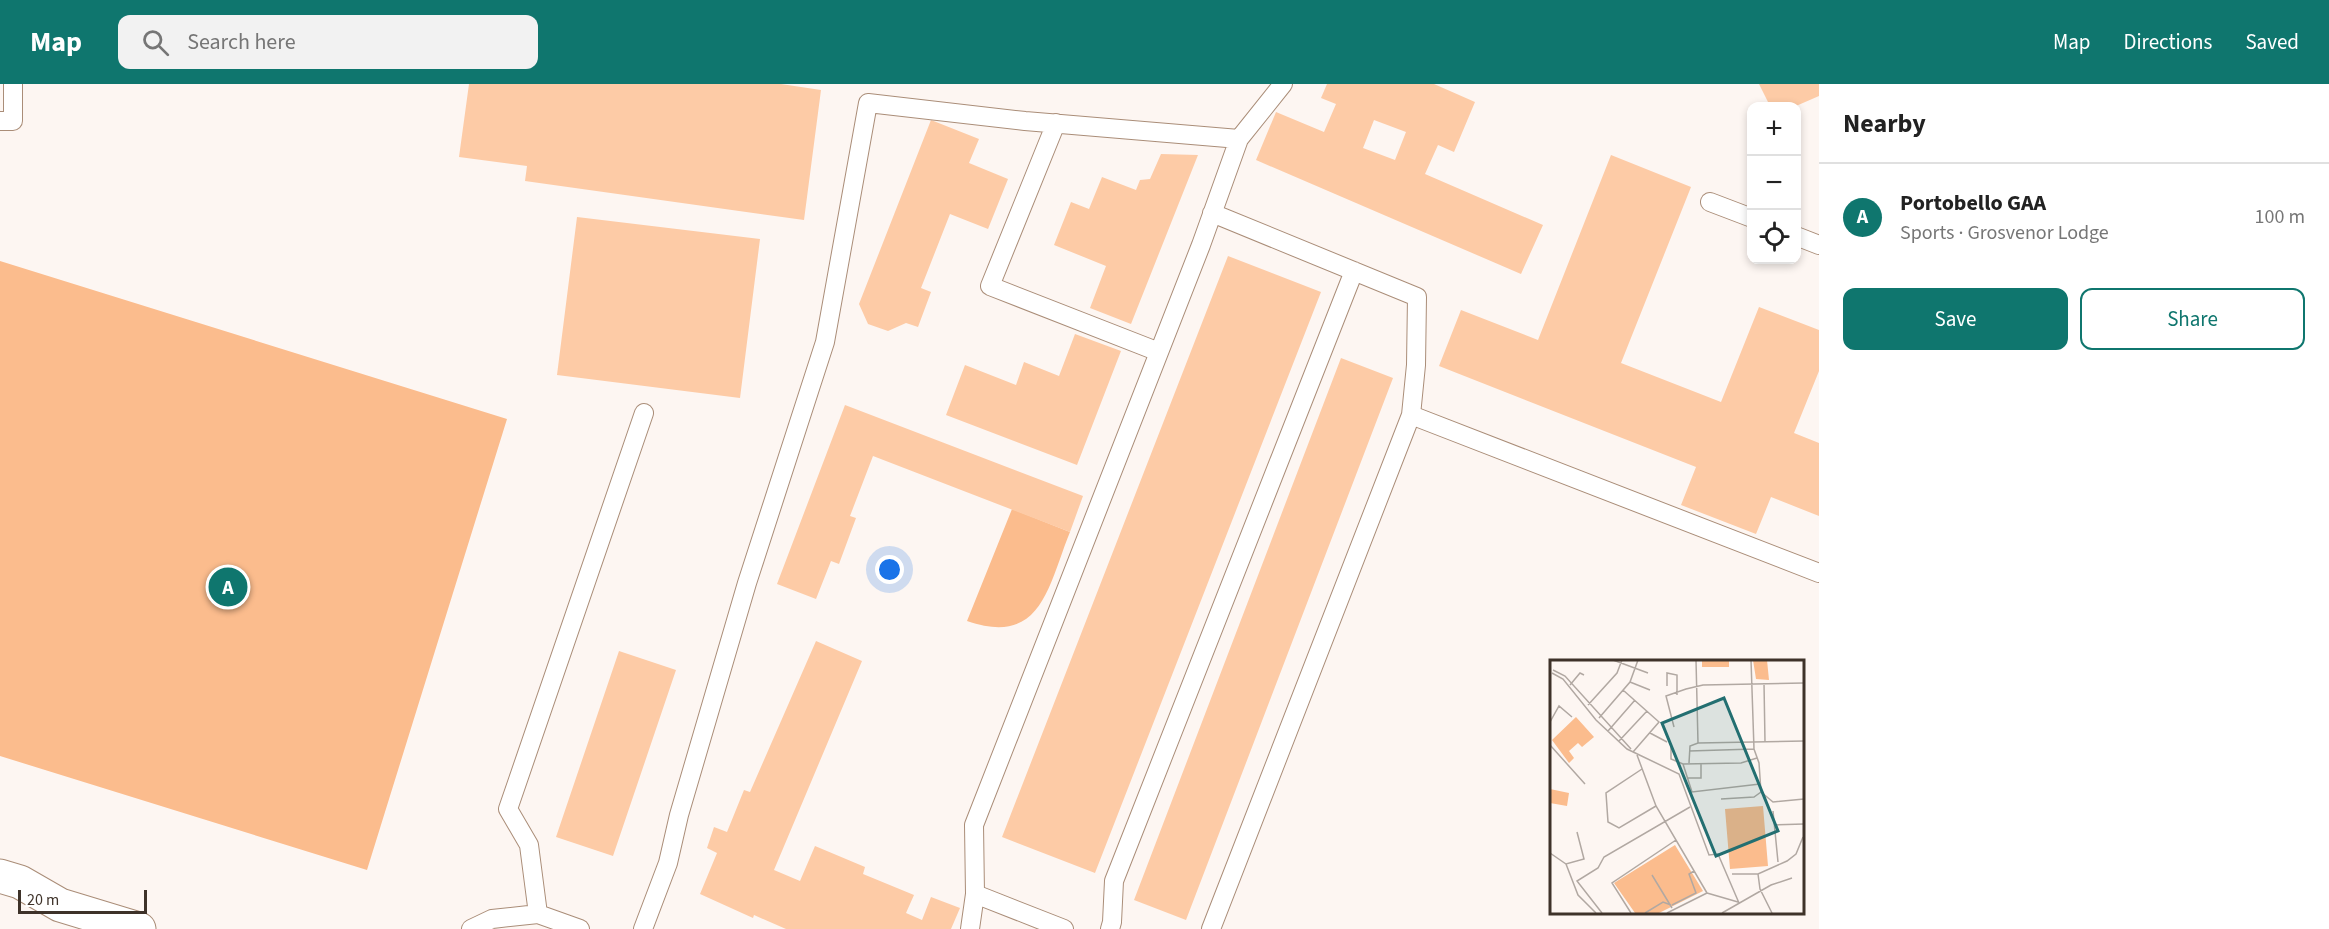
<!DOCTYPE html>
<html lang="en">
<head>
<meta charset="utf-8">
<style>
	:root { --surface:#fff; --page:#f2f2f2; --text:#222; --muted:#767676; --line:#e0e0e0; --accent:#0f766e }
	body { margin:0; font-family:"Source Sans 3",sans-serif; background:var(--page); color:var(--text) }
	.controls { position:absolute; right:18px; top:18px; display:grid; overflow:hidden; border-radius:12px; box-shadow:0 3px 9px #0003 }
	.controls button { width:54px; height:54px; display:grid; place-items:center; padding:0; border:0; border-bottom:2px solid var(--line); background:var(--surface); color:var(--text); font:30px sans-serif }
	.scale { position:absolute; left:18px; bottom:15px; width:129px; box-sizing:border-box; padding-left:6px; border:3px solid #3e3229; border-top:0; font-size:16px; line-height:21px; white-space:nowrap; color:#3e3229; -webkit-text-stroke:4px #fff; paint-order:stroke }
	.you { position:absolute; left:890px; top:486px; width:21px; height:21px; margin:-15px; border:4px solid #fff; border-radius:50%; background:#1a73e8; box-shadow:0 0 0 9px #1a73e833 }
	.badge { display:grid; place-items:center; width:39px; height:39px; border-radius:50%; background:var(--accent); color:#fff; font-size:20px; font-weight:700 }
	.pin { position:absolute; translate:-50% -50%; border:3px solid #fff; box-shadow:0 2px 6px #0006 }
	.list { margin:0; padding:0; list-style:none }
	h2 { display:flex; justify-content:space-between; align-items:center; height:78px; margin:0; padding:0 24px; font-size:26px }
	h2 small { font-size:20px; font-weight:400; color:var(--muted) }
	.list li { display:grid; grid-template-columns:39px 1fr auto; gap:18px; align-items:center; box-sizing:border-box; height:108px; padding:0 24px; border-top:2px solid var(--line) }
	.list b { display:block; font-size:22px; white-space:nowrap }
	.list p { margin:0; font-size:20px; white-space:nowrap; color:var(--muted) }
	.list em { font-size:20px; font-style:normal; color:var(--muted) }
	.actions { display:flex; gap:12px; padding:18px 24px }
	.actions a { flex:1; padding:14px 0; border:2px solid var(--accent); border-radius:12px; text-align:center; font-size:21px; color:var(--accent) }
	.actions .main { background:var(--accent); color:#fff }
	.icon { flex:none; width:33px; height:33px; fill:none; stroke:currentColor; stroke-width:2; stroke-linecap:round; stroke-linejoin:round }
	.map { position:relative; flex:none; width:1819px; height:845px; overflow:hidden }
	header { display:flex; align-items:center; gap:36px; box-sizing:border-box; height:84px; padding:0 30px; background:var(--accent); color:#fff }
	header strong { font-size:28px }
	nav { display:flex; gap:33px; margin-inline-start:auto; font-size:21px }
	.search { width:420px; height:54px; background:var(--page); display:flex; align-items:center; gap:15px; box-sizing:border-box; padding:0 21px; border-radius:12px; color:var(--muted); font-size:22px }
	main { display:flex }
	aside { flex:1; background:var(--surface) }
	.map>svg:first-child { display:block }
	.green { fill:#fbbc8d }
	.building { fill:#fdcba6; fill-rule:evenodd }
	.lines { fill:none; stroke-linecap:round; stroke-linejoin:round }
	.service-casing { stroke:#aa8d78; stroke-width:20 }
	.minor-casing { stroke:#aa8d78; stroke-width:35 }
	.service { stroke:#fff; stroke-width:18 }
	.minor { stroke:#fff; stroke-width:33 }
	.inset-road { fill:none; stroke:#b1a8a2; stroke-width:1.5 }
	.view { fill:#236f71; fill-opacity:0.15; stroke:#236f71; stroke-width:3 }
	.inset-edge { fill:none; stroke:#3e3229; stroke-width:3 }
</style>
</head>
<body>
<header>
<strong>Map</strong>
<div class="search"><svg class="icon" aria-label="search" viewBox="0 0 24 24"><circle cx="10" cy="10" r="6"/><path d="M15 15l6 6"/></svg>Search here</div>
<nav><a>Map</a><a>Directions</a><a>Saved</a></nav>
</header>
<main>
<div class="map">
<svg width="1819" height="845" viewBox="0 0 1819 845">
	<rect width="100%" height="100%" fill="#fdf6f2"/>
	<path class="green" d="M 0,177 L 507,335 L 367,786 L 0,672 Z
		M 1012,425 L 1070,448 C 1048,502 1042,563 967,537 Z"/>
	<path class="building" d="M 469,0 L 781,0 L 821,6 L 804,136 L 525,97 L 527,82 L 459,73 Z
		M 1327,0 L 1434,0 L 1475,18 L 1454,68 L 1438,61 L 1425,90 L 1543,141 L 1521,190 L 1256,76 L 1276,28 L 1324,48 L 1336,20 L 1321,14 ZM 1374,36 L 1406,48 L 1395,76 L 1363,64 Z
		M 1759,0 L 1819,0 L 1819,12 L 1796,22 L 1770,22 Z
		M 931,36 L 979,55 L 969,79 L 1008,95 L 988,145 L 950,130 L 921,204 L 931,208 L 918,243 L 906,239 L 888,247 L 868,240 L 859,220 Z
		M 1161,70 L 1198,71 L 1131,240 L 1090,224 L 1106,182 L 1054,161 L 1071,118 L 1089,125 L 1102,93 L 1136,106 L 1140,96 L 1150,95 Z
		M 1611,71 L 1691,103 L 1621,279 L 1721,318 L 1759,223 L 1819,246 L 1819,287 L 1794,349 L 1819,359 L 1819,432 L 1771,413 L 1756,450 L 1681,421 L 1696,383 L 1439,282 L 1461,226 L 1538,256 Z
		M 577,133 L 760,155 L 740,314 L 557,291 Z
		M 1228,172 L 1321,208 L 1095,789 L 1002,753 Z
		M 1075,250 L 1121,267 L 1077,381 L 946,331 L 965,281 L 1016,301 L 1024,278 L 1059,292 Z
		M 1341,274 L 1393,294 L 1186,836 L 1134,816 Z
		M 845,321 L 1083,412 L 1070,448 L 873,372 L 850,432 L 856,434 L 839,480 L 831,477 L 816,515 L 777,500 Z
		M 816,557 L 862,577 L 774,786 L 800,797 L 815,762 L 865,783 L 863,790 L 914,811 L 906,829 L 922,836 L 931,813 L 960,824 L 951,845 L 786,845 L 754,831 L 753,834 L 700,810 L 717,769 L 707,764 L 714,743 L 727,748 L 744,706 L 750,708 Z
		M 619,567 L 676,586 L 613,772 L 556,753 Z"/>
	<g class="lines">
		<defs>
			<path id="service" d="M 0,37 L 13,37 L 13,0
				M 1056,39 L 990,202 L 1159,268
				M 1710,118 L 1752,134
				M 1796,152 L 1819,161
				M 1411,331 L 1819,489
				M 975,810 L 1064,845
				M 538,830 L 529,761 L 508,725 L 644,329
				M 471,845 L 492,835 L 538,830 L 580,845
				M 643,845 L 668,779 L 679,731 L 747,499 L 825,258 L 868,19 L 1025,37 L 1239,55
				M 970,845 L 975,810 L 974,741 L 1201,161 L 1239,55 L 1283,0
				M 1110,845 L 1112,838 L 1114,797 L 1354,187
				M 1211,845 L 1411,331 L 1416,281 L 1417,213 L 1212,129"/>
			<path id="minor" d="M 0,792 L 20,798 L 60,821 L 139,845"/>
		</defs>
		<use href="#service" class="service-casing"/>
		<use href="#minor" class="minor-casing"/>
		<use href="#service" class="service"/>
		<use href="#minor" class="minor"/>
	</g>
	<g transform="translate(1550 576)">
		<rect width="254" height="254" fill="#fdf6f2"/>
		<path d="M 152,0 L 179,0 L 179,7 L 152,7 ZM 203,0 L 217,0 L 219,20 L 206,19 ZM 26,57 L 44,77 L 32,87 L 28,83 L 19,91 L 24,98 L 19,103 L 2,80 ZM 0,129 L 19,133 L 17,146 L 0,143 ZM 213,146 L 218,206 L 180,209 L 175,149 ZM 125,185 L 153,231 L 109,253 L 85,253 L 64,223 Z" fill="#fbbc8d"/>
		<path class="inset-road" d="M 63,0 L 98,13M 146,0 L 148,83M 201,0 L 204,89 L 209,103 L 211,132 L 223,142 L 254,139M 3,10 L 15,16 L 81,89M 2,13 L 13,19 L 46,60 L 77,89 L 129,114 L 159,195 L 168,194 L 189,243M 80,22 L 100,30M 214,23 L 215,82M 20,25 L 30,13 L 34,15M 117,26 L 117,13 L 127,15 L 127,35M 73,30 L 109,62 L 83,92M 38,45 L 67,13 L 72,0M 49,58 L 80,22 L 88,0M 0,62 L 9,46 L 22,57M 124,67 L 116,36 L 136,29 L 153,25 L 254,23M 58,71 L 85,40M 100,73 L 117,82M 69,81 L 97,51M 0,85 L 35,124M 121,87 L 121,99 L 133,104 L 191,103 L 207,98M 139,91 L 204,89M 87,95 L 106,146 L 157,233M 139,103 L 140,86 L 148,83 L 254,81M 133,104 L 142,132 L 210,124M 92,109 L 56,133 L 58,162 L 69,168 L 106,146M 137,118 L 151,118 L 151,103M 171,139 L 204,137 L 211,132M 223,151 L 228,202M 224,165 L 254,164M 0,193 L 16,204 L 34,199 L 27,172M 16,204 L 28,235 L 46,253M 182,214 L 208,214 L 237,201 L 246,194 L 253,177M 208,214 L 210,229 L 222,253M 102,215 L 122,248M 157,233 L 188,242M 122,245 L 146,233 L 139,214 L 144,211M 52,253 L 27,221 L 48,208 L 54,197 L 140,147M 81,253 L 62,223 L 126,180M 95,253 L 113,242 L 121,245M 117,253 L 157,233M 172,253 L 221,225 L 242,218"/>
		<path class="view" d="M 174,38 L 228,171 L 166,196 L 112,63 Z"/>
		<rect width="254" height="254" class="inset-edge"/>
	</g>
</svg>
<div class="controls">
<button>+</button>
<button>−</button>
<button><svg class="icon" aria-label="locate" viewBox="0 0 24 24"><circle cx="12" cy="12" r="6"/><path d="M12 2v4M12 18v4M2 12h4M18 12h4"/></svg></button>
</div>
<div class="scale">20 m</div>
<div class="you"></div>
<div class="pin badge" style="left:228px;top:503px">A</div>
</div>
<aside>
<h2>Nearby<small></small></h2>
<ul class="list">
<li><span class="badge">A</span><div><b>Portobello GAA</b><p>Sports · Grosvenor Lodge</p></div><em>100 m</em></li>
</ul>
<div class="actions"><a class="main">Save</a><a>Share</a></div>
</aside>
</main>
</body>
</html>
